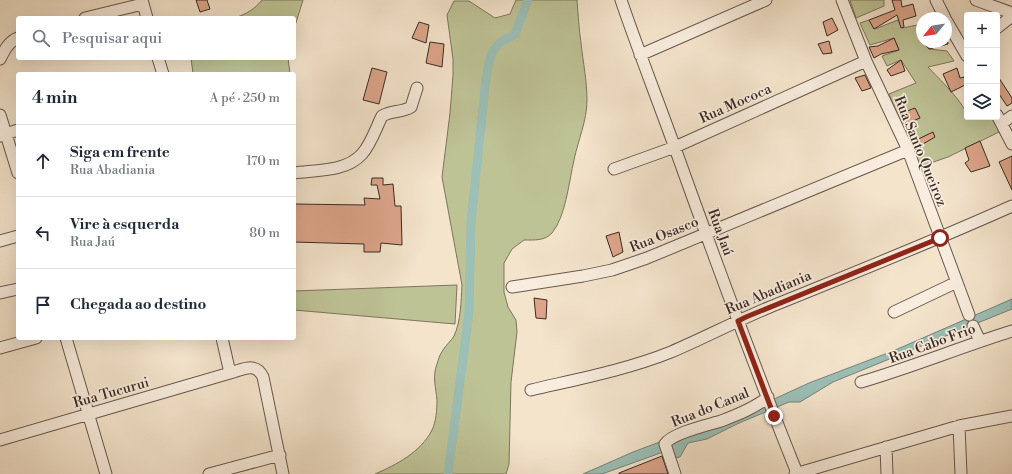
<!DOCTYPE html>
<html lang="pt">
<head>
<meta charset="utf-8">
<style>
	:root { --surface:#fff; --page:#f6f6f7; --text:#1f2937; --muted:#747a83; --line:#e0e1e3 }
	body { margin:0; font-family:"Libre Bodoni",serif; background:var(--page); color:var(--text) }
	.controls { position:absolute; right:12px; top:12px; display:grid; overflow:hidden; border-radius:4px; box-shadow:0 4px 16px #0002 }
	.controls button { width:36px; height:36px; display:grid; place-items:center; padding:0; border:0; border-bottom:1px solid var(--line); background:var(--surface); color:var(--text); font:20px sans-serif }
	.compass { position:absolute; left:916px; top:12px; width:36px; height:36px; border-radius:50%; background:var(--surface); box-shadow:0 4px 16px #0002; rotate:240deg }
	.stop { position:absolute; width:12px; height:12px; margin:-9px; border:3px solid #8f2418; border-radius:50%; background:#fff }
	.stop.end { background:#8f2418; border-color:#fff; box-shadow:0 1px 4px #0008 }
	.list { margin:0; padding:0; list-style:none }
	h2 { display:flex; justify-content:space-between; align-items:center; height:52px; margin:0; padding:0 16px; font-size:17px }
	h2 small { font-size:13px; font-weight:400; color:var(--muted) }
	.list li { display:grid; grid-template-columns:26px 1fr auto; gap:12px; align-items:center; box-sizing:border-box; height:72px; padding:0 16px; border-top:1px solid var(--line) }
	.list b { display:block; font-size:15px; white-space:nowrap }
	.list p { margin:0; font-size:13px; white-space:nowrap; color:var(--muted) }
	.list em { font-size:13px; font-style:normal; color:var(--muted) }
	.icon { flex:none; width:22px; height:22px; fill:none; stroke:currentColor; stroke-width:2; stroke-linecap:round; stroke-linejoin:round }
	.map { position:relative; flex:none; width:1012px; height:474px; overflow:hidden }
	.search { position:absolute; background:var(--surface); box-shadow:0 4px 16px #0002; left:16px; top:16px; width:280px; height:44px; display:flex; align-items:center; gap:10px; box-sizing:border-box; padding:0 14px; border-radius:4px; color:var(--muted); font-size:15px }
	.panel { position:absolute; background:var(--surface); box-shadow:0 4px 16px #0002; left:16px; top:72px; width:280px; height:268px; border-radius:4px }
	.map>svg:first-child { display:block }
	.green { fill:#bec396; stroke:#7c765e }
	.water { fill:#9cbfb6; stroke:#74837c }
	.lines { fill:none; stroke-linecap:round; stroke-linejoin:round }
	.canal { stroke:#9cbfb6; stroke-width:9 }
	.building { fill:#dca58a; stroke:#392a25 }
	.minor-casing { stroke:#68584f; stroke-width:13 }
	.minor { stroke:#f8edde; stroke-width:11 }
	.route { stroke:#8f2418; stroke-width:5 }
	.labels { text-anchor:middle; stroke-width:3.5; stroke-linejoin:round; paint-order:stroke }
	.street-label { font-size:14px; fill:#392a25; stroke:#f8edde }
</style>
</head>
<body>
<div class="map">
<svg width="1012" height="474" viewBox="0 0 1012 474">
	<rect width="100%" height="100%" fill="#f4e4cc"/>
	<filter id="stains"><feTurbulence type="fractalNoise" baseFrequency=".005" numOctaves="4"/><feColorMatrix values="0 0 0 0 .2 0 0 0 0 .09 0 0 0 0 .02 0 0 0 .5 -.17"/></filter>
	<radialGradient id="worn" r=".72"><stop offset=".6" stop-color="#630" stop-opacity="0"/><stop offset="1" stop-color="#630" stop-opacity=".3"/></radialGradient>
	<path class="green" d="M 262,0 L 303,0 L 294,29 L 294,18 L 235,18 C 246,14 255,9 262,0 Z
		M 516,0 L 577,0 C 578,14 579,29 581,43 C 583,62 587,81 587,100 C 587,121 578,140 574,160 C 569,181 566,216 552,233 C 545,241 534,240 524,240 L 512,249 L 504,263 L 504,292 L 508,307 L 516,320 L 517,332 L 511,382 L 509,464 L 506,474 L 375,474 C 396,465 421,452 432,430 C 436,422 437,410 437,400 C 436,388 432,377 437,364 C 438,360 440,354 443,350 C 446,345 451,341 454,336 C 461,321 461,301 462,285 L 442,177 L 450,113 L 453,75 L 453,59 L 447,15 L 454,1 L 469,1 L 495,18 L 510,14 Z
		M 850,0 L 884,0 L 884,6 L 856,18 Z
		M 869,20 L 875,29 L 898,20 L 903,28 L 917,25 L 922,42 L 929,49 L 947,51 L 954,61 L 928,67 C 937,77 967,105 967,117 L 995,117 L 1003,130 L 948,157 L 919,167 L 889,94 L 916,83 L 901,60 L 887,66 L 882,56 L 899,50 L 894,38 L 870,45 L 860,23 Z
		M 191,58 L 288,58 L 290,74 L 193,74 Z
		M 457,285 L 455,324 L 294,310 L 294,291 Z"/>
	<path class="water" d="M 1012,299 L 1012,309 L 833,382 L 800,402 L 789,402 L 737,424 L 707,439 L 688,443 L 680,457 L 672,458 L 666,451 L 602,474 L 583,474 L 633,452 L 665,440 L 722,423 L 809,383 L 893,351 Z"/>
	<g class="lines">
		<path class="canal" d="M 448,474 L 469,312 L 471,222 L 486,78 C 489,63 489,51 502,41 C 506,38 511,38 515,34 L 528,0"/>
	</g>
	<path class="building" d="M 196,0 L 207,0 L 210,9 L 200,12 Z
		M 892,0 L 901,0 L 902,7 L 913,4 L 916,16 L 903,20 L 904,27 L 901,28 L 897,15 L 874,29 L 869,20 L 895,10 Z
		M 832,18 L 838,30 L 827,36 L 823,22 Z
		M 419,22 L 429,25 L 426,43 L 412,38 Z
		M 894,38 L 899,50 L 881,54 L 874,58 L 869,47 L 878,46 Z
		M 829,41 L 832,53 L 823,54 L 818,44 Z
		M 430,42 L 444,44 L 442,67 L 426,63 Z
		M 923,42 L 948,42 L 948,44 L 929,49 Z
		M 901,60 L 905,71 L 891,76 L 887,70 Z
		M 372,68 L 387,72 L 379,104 L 363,100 Z
		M 957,68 L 960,78 L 964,77 L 967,84 L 951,92 L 943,74 Z
		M 865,75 L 871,88 L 862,91 L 855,78 Z
		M 997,75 L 1012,98 L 1012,103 L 1007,106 L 997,91 Z
		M 915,108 L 920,118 L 906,124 L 902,113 Z
		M 933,132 L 935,137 L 916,148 L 912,142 Z
		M 980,141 L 990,166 L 971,172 L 965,163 L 969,160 L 965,148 Z
		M 1012,156 L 1012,190 L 999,162 Z
		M 372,178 L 383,178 L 383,185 L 393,184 L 395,206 L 401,206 L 402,245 L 381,243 L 380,252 L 364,252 L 364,244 L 294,242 L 294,204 L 365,205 L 364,198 L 380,199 L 377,185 L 371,185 Z
		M 619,232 L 623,252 L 613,257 L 606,236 Z
		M 534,298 L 547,300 L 546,319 L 536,318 Z
		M 662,456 L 668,474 L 619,474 L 619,473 Z"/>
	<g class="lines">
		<defs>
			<path id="minor" d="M 142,0 L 147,18
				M 621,0 C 638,50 657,98 675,148 C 714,257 754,366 797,473
				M 842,0 L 866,61 L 908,150 L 969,315
				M 936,0 L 945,18
				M 976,0 L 1012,13
				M 85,18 L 143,4
				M 946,20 L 967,56
				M 997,28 L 1012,16
				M 640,55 L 766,0
				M 158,58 L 163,74
				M 0,59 C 4,51 9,41 18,38
				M 0,115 L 18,173
				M 997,115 L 1012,144
				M 1002,123 L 1012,116
				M 0,136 L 18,130
				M 614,169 L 675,147 L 866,61
				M 294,173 C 316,170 346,172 362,154 C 371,144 376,128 382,116 C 392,110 401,113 411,107 L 417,88
				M 0,241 L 18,236
				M 512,287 L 583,276 L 612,270 L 647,258 L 908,150
				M 0,293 L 18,289
				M 894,312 L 957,282
				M 973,326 L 980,341
				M 66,338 L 106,474
				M 222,338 L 230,373 C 244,369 256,362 263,377 L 283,474
				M 0,348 L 36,338
				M 861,382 C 912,367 961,347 1012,331
				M 531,390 C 578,379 626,370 671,352 C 704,338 736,321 770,307 C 851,274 932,242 1012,206
				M 959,426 L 961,474
				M 0,440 L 230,373
				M 886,447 L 887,474
				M 209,474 L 280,455
				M 675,474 L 665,444 C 672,433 708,425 721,421 C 737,415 755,408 768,397
				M 795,474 L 959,426 L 1012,416"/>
		</defs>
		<use href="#minor" class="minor-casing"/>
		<use href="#minor" class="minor"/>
	</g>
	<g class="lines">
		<path class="route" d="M 774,416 L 738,321 L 746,317 L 940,238"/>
	</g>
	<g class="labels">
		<g class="street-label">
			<text transform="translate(735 103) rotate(-24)" y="5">Rua Mococa</text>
			<text transform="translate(921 151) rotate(68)" y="5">Rua Santo Queiroz</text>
			<text transform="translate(721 232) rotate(70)" y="5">Rua Jaú</text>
			<text transform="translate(664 234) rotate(-22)" y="5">Rua Osasco</text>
			<text transform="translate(768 292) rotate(-23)" y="5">Rua Abadiania</text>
			<text transform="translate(932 343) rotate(-20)" y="5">Rua Cabo Frio</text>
			<text transform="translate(111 392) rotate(-16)" y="5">Rua Tucurui</text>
			<text transform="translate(710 407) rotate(-22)" y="5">Rua do Canal</text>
		</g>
	</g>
	<rect width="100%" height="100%" filter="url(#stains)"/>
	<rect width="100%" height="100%" fill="url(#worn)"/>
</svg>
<div class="controls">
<button>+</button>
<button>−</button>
<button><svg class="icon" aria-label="layers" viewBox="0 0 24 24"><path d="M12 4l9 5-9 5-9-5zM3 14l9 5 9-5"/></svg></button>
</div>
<svg class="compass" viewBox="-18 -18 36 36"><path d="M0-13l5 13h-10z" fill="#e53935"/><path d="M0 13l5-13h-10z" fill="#747a83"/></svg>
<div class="stop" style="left:940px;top:238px"></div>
<div class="stop end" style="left:774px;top:416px"></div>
<div class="search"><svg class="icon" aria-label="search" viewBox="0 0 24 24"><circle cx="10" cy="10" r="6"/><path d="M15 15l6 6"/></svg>Pesquisar aqui</div>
<section class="panel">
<h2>4 min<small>A pé · 250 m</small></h2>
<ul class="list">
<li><svg class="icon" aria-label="ahead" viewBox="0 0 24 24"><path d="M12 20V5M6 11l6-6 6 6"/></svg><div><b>Siga em frente</b><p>Rua Abadiania</p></div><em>170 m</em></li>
<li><svg class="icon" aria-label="left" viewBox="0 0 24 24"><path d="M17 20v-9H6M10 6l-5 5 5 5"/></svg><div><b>Vire à esquerda</b><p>Rua Jaú</p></div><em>80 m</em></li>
<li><svg class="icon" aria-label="arrive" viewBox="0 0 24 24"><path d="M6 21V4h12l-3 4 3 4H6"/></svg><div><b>Chegada ao destino</b></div></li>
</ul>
</section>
</div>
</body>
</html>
